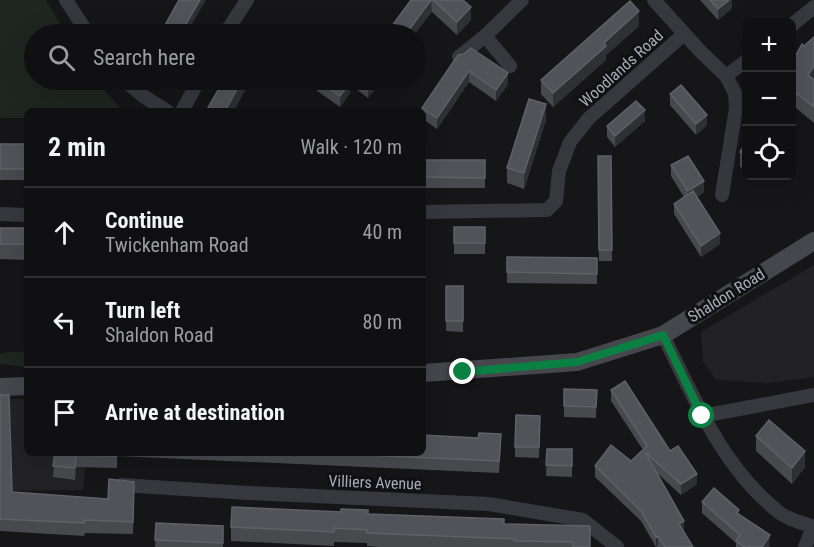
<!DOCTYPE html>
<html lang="en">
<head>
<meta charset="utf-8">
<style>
	:root { --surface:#101012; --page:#1e1e20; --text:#f1f3f6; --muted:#9c9d9f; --line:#303032 }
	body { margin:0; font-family:"Roboto Condensed",sans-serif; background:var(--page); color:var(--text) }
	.controls { position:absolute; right:18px; top:18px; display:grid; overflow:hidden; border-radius:9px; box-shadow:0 6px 24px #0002 }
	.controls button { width:54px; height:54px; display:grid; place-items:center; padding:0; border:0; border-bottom:2px solid var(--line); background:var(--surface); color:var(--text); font:30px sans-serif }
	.stop { position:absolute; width:18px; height:18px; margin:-14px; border:4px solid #0b8043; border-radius:50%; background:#fff }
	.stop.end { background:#0b8043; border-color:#fff; box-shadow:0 2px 6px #0008 }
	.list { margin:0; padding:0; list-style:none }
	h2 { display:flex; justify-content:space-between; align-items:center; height:78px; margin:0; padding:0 24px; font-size:26px }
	h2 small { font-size:20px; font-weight:400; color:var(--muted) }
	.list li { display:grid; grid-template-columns:39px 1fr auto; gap:18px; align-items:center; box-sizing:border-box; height:90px; padding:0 24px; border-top:2px solid var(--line) }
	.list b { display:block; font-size:22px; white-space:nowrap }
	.list p { margin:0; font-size:20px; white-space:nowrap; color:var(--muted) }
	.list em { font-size:20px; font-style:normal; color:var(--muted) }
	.icon { flex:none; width:33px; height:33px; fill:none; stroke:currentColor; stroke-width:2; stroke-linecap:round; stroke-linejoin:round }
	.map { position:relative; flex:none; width:814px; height:547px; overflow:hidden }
	.search { position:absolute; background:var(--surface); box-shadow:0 6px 24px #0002; left:24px; top:24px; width:402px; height:66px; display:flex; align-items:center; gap:15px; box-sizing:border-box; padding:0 21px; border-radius:33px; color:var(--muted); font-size:22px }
	.panel { position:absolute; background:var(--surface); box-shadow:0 6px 24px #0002; left:24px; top:108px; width:402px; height:348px; border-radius:9px }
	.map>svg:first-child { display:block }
	.built { fill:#222225 }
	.green { fill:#1e261f }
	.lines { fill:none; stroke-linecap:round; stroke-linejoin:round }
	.street { stroke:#37383d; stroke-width:14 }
	.secondary { stroke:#45474d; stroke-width:18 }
	.wall { fill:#47494d }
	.shaded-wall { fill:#2f3033 }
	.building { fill:#525359; stroke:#5f6168; stroke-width:1.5 }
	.route { stroke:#0b8043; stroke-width:8 }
	.labels { text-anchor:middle; stroke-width:6; stroke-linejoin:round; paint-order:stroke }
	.street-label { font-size:16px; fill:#a8adb8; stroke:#111113 }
</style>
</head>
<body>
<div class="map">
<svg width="814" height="547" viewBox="0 0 814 547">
	<rect width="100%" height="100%" fill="#161618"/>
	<path class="built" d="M 814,265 L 814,377 L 768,383 L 716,380 L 703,361 L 701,332 Z
		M 0,399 L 27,399 L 27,453 L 87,453 L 83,490 L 0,491 Z"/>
	<path class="green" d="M 0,0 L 46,0 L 67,34 L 34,34 L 34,80 L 95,80 L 123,111 L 27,111 L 27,118 L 0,118 Z
		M 27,351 L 27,367 L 0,364 L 0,353 Z"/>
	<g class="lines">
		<path class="street" d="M 66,0 L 88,34
			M 654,0 L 700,51 L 726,76 L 735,93 L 736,108 L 722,195
			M 792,25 L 814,7
			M 225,34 L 247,0
			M 485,36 L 510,66
			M 459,57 L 485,36 L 522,0
			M 726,76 L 746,61
			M 124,80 L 143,96 L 167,111
			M 182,111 L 199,80
			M 423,212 L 547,210 L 556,201 L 559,171 L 570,142 L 589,118 L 684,34
			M 0,214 L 27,215
			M 663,335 C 694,398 723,469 780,513 C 789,520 803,523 814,527
			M 702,416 L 814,395
			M 121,485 L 248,493 L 489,504 L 583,520 L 617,547
			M 805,547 L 813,527"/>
		<path class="secondary" d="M 423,373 L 577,362 L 663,335 L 814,241
			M 0,387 L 27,386"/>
	</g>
	<path class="wall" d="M 411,0 L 463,0 L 471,20 L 457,35 L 432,12 Z
		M 700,0 L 732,0 L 732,8 L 718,20 Z
		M 639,26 L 606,55 L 606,60 L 553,107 L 541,94 L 541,80 Z
		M 814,37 L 814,123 L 796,108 L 792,115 L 792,62 L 804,46 Z
		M 458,55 L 508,84 L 496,101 L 469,82 L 437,129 L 423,119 L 422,108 Z
		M 302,80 L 345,80 L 350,93 L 340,107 Z
		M 356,80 L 382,80 L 368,98 L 356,89 Z
		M 670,94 L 707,125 L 696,135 L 670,105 Z
		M 546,120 L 524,189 L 507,183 L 507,168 Z
		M 645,121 L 615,147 L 607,137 L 607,126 Z
		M 747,141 L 747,170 L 740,167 L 740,152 Z
		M 0,144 L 27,144 L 27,180 L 0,180 Z
		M 598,156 L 611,156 L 612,261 L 599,261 Z
		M 423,160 L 485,160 L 485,188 L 423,188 Z
		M 671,165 L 704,192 L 697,197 L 720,244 L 701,257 L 674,214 L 674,204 L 684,197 L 671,176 Z
		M 759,176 L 769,176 L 767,179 Z
		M 454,227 L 485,227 L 485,254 L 454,254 Z
		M 0,228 L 27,228 L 27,260 L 0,259 Z
		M 507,257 L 597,258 L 597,284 L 507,283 Z
		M 446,286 L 463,286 L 463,332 L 446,331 Z
		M 564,389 L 597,390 L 596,418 L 564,417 Z
		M 611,390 L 670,451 L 697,484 L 681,495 L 657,473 L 684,532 L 693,547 L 656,547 L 641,521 L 595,477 L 595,466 L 631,461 L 643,450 L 611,401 Z
		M 0,395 L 12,492 L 108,499 L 134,495 L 133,534 L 85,533 L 84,536 L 0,531 Z
		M 540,416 L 539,458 L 515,457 L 515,447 Z
		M 756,436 L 805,467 L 792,484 L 756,451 Z
		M 501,445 L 499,473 L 117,456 L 117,468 L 76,467 L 75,480 L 53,477 L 55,453 L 423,453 Z
		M 547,449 L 572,449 L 572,477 L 546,476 Z
		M 702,502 L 739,514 L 770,546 L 769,547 L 736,547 L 736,543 L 702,513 Z
		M 368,514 L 504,524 L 590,547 L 379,547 L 367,546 L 367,543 L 334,542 L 334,546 L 231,541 L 231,527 Z
		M 156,523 L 223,526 L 223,547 L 155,547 Z"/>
	<path class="shaded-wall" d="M 200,0 L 206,0 L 186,34 L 180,34 Z
		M 431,0 L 432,12 L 415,34 L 406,34 Z
		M 729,0 L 732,0 L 732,8 L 718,20 L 718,9 Z
		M 471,7 L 471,20 L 457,35 L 457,22 Z
		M 639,11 L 639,26 L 606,55 L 606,60 L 553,107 L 553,93 L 604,43 Z
		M 814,66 L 814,82 L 808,75 Z
		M 469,71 L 469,82 L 437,129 L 437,118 Z
		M 508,73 L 508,84 L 496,101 L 496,90 Z
		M 242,80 L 248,80 L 248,85 L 234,111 L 225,111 Z
		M 373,80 L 382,80 L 368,98 L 368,86 Z
		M 350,83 L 350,93 L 340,107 L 340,96 Z
		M 796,93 L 796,108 L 792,115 L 792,99 Z
		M 546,104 L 546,120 L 524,189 L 524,173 Z
		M 645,110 L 645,121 L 615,147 L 615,136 Z
		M 707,115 L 707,125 L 696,135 L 696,124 Z
		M 704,181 L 704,192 L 688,202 L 688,191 Z
		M 720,233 L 720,244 L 701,257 L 701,246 Z
		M 805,451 L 805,467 L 792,484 L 792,468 Z
		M 76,455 L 76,467 L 75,480 L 75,468 Z
		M 697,474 L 697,484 L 681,495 L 681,484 Z
		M 684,521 L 684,532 L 679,524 Z
		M 770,535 L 769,547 L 762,547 Z
		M 658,536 L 658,546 L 656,547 L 656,537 Z"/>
	<path class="building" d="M 179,0 L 200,0 L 180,34 L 160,34 Z
		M 411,0 L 431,0 L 406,34 L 386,34 Z
		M 433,0 L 463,0 L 471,7 L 457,22 Z
		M 710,0 L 729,0 L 718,9 Z
		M 630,1 L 639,11 L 604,43 L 606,46 L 553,93 L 541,80 Z
		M 278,31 L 283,34 L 276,34 Z
		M 814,37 L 814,66 L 808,75 L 814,80 L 814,107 L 796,93 L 792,99 L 792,62 L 802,44 L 804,46 Z
		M 471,48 L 508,73 L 496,90 L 469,71 L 437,118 L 422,108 L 458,55 L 464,54 Z
		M 224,80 L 242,80 L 225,111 L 206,111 Z
		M 317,80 L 345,80 L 350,83 L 340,96 Z
		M 360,80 L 373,80 L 368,86 Z
		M 681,85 L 707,115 L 696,124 L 670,94 Z
		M 529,99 L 546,104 L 524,173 L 507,168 Z
		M 636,101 L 645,110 L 615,136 L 607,126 Z
		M 747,141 L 747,155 L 740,152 Z
		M 0,144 L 27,144 L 27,169 L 0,169 Z
		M 598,156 L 611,156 L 612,250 L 599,250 Z
		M 688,156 L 704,181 L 688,191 L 671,165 Z
		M 423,160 L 485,160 L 485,178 L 423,177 Z
		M 693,191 L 720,233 L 701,246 L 674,204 Z
		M 454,227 L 485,227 L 485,243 L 454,243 Z
		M 0,228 L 27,228 L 27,244 L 0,244 Z
		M 507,257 L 597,258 L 597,274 L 507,272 Z
		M 446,286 L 463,286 L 463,321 L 446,321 Z
		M 625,381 L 670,451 L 678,446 L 697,474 L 681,484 L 645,452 L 684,521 L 679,524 L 693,547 L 665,547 L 658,536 L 656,537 L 641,511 L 595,466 L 611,445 L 631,461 L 647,446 L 611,390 Z
		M 564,389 L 597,390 L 596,407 L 564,406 Z
		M 0,395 L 9,395 L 12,492 L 108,499 L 109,479 L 134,482 L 133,522 L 85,520 L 84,523 L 0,519 Z
		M 516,415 L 540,416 L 539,447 L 515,447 Z
		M 769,420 L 805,451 L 792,468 L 756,436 Z
		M 479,433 L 501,434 L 499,461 L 316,453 L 423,453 L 423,435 L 478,438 Z
		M 547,449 L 572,449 L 572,466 L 546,465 Z
		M 55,453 L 117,453 L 117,456 L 76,455 L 75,468 L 53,466 Z
		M 714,488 L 739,510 L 737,513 L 770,535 L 762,547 L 745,547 L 736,541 L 740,535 L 702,502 Z
		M 232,507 L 341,512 L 341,509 L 368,510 L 368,514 L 504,519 L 504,524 L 590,526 L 590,547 L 573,547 L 573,542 L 514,541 L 514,539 L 367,533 L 367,530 L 334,528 L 334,532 L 231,527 Z
		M 156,523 L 223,526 L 223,543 L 155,540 Z"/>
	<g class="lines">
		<path class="route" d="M 463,372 L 577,362 L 663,335 L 702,416"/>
	</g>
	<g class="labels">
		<g class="street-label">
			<text transform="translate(621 68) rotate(-42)" y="6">Woodlands Road</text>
			<text transform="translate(726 295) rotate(-32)" y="6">Shaldon Road</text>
			<text transform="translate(375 482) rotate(2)" y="6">Villiers Avenue</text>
		</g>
	</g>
</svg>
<div class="controls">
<button>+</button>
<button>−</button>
<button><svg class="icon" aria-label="locate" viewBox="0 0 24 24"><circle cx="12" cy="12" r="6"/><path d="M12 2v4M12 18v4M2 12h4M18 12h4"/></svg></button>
</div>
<div class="stop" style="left:702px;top:416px"></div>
<div class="stop end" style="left:463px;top:372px"></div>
<div class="search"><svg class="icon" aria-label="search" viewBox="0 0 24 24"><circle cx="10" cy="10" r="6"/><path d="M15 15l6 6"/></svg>Search here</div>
<section class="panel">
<h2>2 min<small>Walk · 120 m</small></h2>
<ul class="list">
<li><svg class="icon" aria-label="ahead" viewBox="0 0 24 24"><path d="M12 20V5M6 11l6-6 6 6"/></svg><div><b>Continue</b><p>Twickenham Road</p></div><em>40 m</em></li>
<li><svg class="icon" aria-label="left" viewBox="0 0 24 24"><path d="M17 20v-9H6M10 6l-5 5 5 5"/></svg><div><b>Turn left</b><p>Shaldon Road</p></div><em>80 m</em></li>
<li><svg class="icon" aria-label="arrive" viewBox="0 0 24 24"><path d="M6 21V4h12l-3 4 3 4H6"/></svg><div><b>Arrive at destination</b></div></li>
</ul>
</section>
</div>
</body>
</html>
